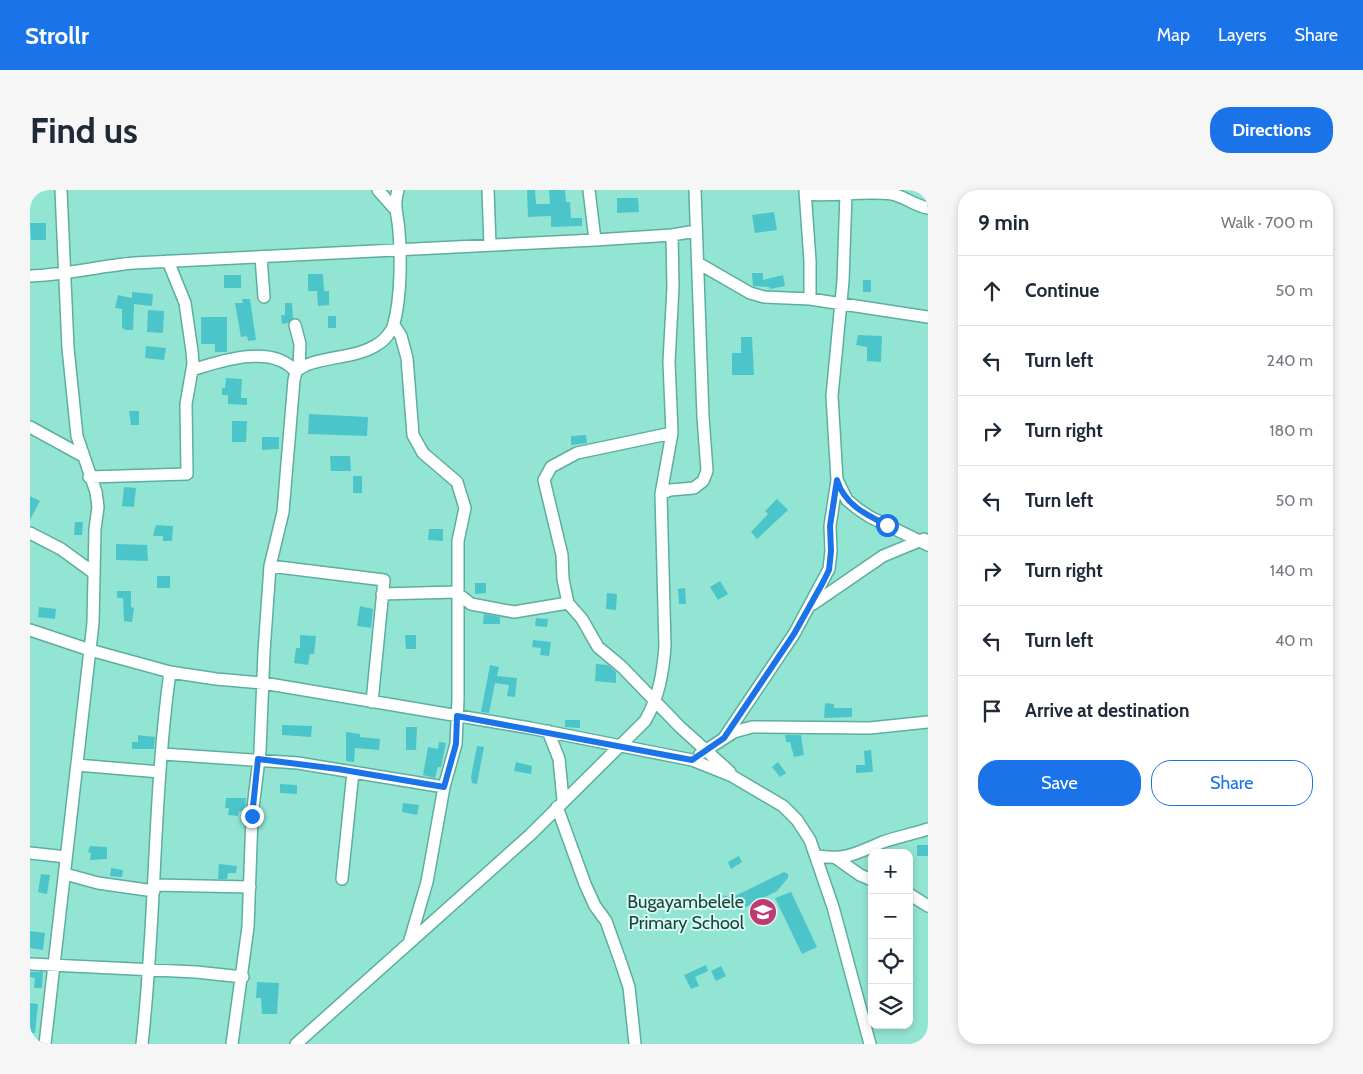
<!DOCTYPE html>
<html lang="en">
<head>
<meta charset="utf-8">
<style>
	:root { --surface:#fff; --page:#f6f6f7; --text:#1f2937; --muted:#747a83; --line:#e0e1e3; --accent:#1a73e8 }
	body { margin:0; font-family:Cabin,sans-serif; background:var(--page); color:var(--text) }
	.controls { position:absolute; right:15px; bottom:15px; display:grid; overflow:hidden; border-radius:10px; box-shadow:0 2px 8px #0003 }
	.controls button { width:45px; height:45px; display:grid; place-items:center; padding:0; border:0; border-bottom:1px solid var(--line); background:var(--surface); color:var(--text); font:25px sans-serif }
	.stop { position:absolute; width:15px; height:15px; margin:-11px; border:4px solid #1a73e8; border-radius:50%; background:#fff }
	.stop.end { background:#1a73e8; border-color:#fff; box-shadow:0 1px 5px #0008 }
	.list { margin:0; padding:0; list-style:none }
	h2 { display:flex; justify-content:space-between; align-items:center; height:65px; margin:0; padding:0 20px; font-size:21px }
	h2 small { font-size:16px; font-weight:400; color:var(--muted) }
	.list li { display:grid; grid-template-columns:32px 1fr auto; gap:15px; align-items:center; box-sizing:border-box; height:70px; padding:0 20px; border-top:1px solid var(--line) }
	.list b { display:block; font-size:19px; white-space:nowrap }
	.list em { font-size:16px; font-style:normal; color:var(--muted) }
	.actions { display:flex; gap:10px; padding:15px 20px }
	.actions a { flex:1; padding:11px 0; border:1px solid var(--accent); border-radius:20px; text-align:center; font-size:18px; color:var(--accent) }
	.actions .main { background:var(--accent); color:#fff }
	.icon { flex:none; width:28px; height:28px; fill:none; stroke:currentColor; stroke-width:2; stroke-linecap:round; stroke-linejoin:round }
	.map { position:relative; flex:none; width:898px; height:854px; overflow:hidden; border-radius:20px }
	header { display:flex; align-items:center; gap:30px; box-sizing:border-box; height:70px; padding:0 25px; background:var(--accent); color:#fff }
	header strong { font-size:24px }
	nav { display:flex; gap:28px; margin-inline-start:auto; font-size:18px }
	.intro { display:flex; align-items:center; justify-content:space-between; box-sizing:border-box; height:120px; padding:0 30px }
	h1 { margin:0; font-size:35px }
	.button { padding:12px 22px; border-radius:20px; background:var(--accent); color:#fff; font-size:18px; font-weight:700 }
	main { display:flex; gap:30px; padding:0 30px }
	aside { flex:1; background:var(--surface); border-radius:20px; box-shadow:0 2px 8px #0003 }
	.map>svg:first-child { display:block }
	.building { fill:#4cc5ca }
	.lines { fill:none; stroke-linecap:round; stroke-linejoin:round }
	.minor-casing { stroke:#5dae9e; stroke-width:14 }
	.minor { stroke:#fff; stroke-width:11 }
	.route { stroke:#1a73e8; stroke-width:6 }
	.labels { text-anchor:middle; stroke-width:4; stroke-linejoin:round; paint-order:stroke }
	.poi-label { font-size:18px; fill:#1e413a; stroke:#d6fdf3; text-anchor:end }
</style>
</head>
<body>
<header>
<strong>Strollr</strong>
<nav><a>Map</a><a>Layers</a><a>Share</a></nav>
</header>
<div class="intro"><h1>Find us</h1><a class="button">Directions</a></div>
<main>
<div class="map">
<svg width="898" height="854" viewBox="0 0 898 854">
	<rect width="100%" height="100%" fill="#93e5d3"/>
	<path class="building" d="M 497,0 L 505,0 L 506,14 L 520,14 L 519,0 L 535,0 L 536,12 L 540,12 L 541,28 L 552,28 L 552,36 L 521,37 L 521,26 L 498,27 Z
		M 587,8 L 608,8 L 609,22 L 587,23 Z
		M 744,22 L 747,40 L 725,43 L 722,25 Z
		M 0,33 L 16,33 L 16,50 L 1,50 Z
		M 722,83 L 733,83 L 733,90 L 753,85 L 755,96 L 740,99 L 739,97 L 723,96 Z
		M 278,84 L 293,84 L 294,101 L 299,101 L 299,115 L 288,116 L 287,101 L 278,101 Z
		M 194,85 L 211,85 L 211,98 L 194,98 Z
		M 833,90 L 841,90 L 841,102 L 833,102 Z
		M 102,102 L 123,104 L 122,116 L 104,114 L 103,140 L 96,140 L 92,138 L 92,119 L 85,118 L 88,105 L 102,108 Z
		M 212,109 L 220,109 L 226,150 L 218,151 L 217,146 L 211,147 L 205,113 L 213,113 Z
		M 255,113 L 262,113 L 263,128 L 258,133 L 252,134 L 251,125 L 255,125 Z
		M 118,120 L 134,121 L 133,143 L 117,142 Z
		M 298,126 L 306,126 L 306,138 L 298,138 Z
		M 171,127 L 197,127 L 197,162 L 185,162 L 185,154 L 171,154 Z
		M 828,145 L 852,146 L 851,172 L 837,171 L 837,157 L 826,155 Z
		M 711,147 L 722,147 L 724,185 L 702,185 L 702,163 L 711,163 Z
		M 116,156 L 136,158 L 134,170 L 115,168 Z
		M 196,188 L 212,189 L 211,208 L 217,208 L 217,215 L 198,214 L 198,205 L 192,205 L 192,198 L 195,198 Z
		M 99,221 L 109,221 L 109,235 L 101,235 Z
		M 279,224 L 338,227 L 337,246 L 278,244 Z
		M 202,231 L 217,231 L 216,252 L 202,252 Z
		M 556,245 L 557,253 L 541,255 L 541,246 Z
		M 232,247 L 249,247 L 249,259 L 232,260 Z
		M 300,266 L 320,266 L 321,281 L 301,281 Z
		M 323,286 L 332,286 L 332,303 L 323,303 Z
		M 94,297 L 106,298 L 104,317 L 92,316 Z
		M 0,306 L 10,311 L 0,330 Z
		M 747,309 L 758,320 L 727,349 L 721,342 L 738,324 L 735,321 Z
		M 45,332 L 53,332 L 52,345 L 44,345 Z
		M 126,335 L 143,336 L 142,351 L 133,351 L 133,346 L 123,346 Z
		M 399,339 L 413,339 L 413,351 L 398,350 Z
		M 86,354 L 117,355 L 118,371 L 86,370 Z
		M 127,386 L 140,386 L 140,398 L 127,398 Z
		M 690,391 L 698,404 L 688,410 L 680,397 Z
		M 445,393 L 456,393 L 456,403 L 445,404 Z
		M 655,398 L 656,414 L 649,414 L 648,399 Z
		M 87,401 L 101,401 L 101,417 L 104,418 L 102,432 L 94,431 L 93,408 L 87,408 Z
		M 577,403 L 587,404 L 586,420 L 576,419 Z
		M 330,416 L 343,419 L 341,438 L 327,436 Z
		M 9,417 L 26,419 L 25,429 L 8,427 Z
		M 454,424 L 470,427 L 470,434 L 453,434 Z
		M 506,428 L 518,429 L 517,437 L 505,436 Z
		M 270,445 L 286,446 L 284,464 L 280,464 L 278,475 L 264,473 L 266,458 L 270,458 Z
		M 375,445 L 386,445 L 386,459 L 376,459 Z
		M 503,450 L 521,452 L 519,466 L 510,465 L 511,458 L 502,457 Z
		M 566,474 L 578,475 L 586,482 L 586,493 L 565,491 Z
		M 460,475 L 469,477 L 467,486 L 487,488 L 485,507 L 477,506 L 479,495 L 465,493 L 459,523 L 451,522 Z
		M 795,513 L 804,514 L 804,518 L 822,518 L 822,527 L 794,528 Z
		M 535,530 L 550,530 L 550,538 L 535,537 Z
		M 252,535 L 282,536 L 281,547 L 252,545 Z
		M 376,537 L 387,537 L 386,560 L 376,560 Z
		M 316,542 L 330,544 L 330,547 L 350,549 L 349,560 L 325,558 L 324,572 L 316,571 Z
		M 108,545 L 125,547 L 124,559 L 102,559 L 102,552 L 108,552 Z
		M 755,545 L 771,545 L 774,565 L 764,567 L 760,552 L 756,552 Z
		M 409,552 L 416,553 L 411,577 L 408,577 L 405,588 L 393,585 L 398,557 L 408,559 Z
		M 447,556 L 454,557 L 447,594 L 442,593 L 441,587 Z
		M 841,560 L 843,582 L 826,583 L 826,575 L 835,575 L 834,561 Z
		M 486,572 L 502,576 L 501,584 L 484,581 Z
		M 748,572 L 756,583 L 750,587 L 742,577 Z
		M 250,594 L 267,595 L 267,604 L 250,603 Z
		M 196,608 L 216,608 L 215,621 L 209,621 L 208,626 L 198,625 L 199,618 L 195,618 Z
		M 373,613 L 389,615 L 387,625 L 372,622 Z
		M 887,655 L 898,655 L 898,666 L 887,666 Z
		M 60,656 L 77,657 L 77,669 L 60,670 L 61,663 L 58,662 Z
		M 709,666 L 712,672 L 701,679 L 698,672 Z
		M 189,674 L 207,676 L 206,683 L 198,683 L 197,689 L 188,689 Z
		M 81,678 L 93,680 L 92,687 L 80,686 Z
		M 754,682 L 758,684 L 758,688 L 747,701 L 708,721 L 701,709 L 696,713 L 692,710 L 694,705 L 701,708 Z
		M 11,684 L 20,685 L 17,704 L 8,702 Z
		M 761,702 L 787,757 L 772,764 L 745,708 Z
		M 0,741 L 15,743 L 13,760 L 0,758 Z
		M 676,775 L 678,781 L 665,787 L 669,796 L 661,799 L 654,785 Z
		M 691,776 L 696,786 L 686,791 L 681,781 Z
		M 0,782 L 13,782 L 12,798 L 4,798 L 5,788 L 0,787 Z
		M 227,792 L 249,793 L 247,824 L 232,824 L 231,808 L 226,808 Z
		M 0,813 L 8,814 L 5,843 L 0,843 Z"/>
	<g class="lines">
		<defs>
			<path id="minor" d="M 348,0 L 364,18
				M 458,0 L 460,55
				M 559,0 L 565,50
				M 775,0 L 780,71 L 780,109
				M 775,4 C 804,7 833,0 862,4 C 874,6 885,16 898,18
				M 816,4 L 813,91 L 802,206 L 807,290 L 817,310 L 828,319 L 840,327 L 898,355
				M 231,67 L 234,107
				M 668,73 L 720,103 L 734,107 L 780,109 L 898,127
				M 0,86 C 35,85 69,76 104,73 L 565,50 L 642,45 L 666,41
				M 265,135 L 270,154 L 269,178
				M 364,135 L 371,146 L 377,168 L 383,245 L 393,263 L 427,292 L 435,318 L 428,351 L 428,509 L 426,554 L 414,597 L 397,692 L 380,750
				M 162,180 C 190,171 243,153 266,182
				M 0,237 L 53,266
				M 642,243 L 547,263 L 521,277 L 514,290 L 532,365 L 533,389 L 538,413 L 552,429 L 568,457 L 592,477 L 650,537 L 700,582
				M 59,287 L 157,284 L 156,214 L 163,174 L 162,161 L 155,113 L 138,71
				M 631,304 L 640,300 L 664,298 L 673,291 L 677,281 L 673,227 L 665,0
				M 0,343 L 31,359 L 64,383
				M 240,376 L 354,390 L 342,512
				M 352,404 L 426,402 L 441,414 L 484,422 L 538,413
				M 783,414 L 853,366 L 894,349
				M 0,440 L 60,460 L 140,482 L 186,489 L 233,493 L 500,538 L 662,570 L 702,586 L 753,616 L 767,630 L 780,650 L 803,717 L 840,854
				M 518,541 L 529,569 L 533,610
				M 694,548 L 764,444 L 799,379 L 801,361 L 800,336 L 807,290
				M 133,564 L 268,573 L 414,597
				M 670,564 L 704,542 L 722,537 L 840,538 L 898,532
				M 47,575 L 130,582
				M 527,617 L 555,694 L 565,716 L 576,731 L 591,773 L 599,797 L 605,854
				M 0,663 L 36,667
				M 786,666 C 818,670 824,664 853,652 C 867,647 883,644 898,639
				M 806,668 L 830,685 L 842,690
				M 35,684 L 68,693 L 124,701
				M 312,689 L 323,582
				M 124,695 L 220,697
				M 879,704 L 898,716
				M 0,774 L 166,782 L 213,787
				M 15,854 L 63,433 L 65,339 L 68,317 L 66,302 L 47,246 L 38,158 L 31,0
				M 112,854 C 126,730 123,605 140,482
				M 202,854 L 218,737 L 222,626 L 230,561 L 234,462 L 240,376 L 253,322 L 264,190 L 266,182 C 280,166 326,170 348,154 C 354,151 363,140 364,133 C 371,108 371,67 369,41 C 368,26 363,16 368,0
				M 266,854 L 500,645 L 615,531 C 629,507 633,483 635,456 L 631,304 L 642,243 L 639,172 L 643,97 L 642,45"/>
		</defs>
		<use href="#minor" class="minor-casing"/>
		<use href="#minor" class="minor"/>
	</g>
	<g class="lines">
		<path class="route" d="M 222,626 L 228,569 L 308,579 L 414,597 L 426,554 L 427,526 L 662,570 L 694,548 L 764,444 L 792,394 L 799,380 L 801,361 L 800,336 L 807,290 C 814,314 836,325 857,335"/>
	</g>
	<defs>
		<symbol id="school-disc" viewBox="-11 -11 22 22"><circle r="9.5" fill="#c23872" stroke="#d6fdf3"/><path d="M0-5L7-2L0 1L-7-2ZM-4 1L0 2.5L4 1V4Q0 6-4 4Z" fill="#fff"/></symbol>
	</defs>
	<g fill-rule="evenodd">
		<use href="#school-disc" x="717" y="706" width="32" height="32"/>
	</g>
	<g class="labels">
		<g class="poi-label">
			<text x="714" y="718">Bugayambelele<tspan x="714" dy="21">Primary School</tspan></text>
		</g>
	</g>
</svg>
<div class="controls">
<button>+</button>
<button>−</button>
<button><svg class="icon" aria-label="locate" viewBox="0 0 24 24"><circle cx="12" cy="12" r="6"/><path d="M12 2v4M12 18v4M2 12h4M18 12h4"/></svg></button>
<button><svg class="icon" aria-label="layers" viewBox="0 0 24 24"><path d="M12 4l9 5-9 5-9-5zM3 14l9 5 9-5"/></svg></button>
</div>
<div class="stop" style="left:857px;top:335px"></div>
<div class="stop end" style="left:222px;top:626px"></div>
</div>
<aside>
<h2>9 min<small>Walk · 700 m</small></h2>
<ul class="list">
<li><svg class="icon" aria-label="ahead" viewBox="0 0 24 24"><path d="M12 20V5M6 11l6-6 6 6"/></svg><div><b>Continue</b></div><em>50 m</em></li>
<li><svg class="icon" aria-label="left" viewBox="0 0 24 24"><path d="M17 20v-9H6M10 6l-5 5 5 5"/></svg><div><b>Turn left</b></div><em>240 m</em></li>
<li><svg class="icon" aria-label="right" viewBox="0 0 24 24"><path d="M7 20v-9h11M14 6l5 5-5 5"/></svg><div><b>Turn right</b></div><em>180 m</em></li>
<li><svg class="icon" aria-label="left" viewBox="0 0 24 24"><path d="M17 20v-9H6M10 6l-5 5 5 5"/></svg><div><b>Turn left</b></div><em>50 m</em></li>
<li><svg class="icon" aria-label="right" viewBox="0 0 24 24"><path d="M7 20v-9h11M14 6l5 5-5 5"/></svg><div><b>Turn right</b></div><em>140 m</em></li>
<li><svg class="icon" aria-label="left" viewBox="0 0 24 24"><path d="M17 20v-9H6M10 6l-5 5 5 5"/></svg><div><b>Turn left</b></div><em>40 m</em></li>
<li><svg class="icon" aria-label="arrive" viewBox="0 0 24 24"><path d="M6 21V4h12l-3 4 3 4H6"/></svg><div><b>Arrive at destination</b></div></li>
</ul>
<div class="actions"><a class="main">Save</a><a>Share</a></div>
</aside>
</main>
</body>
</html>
